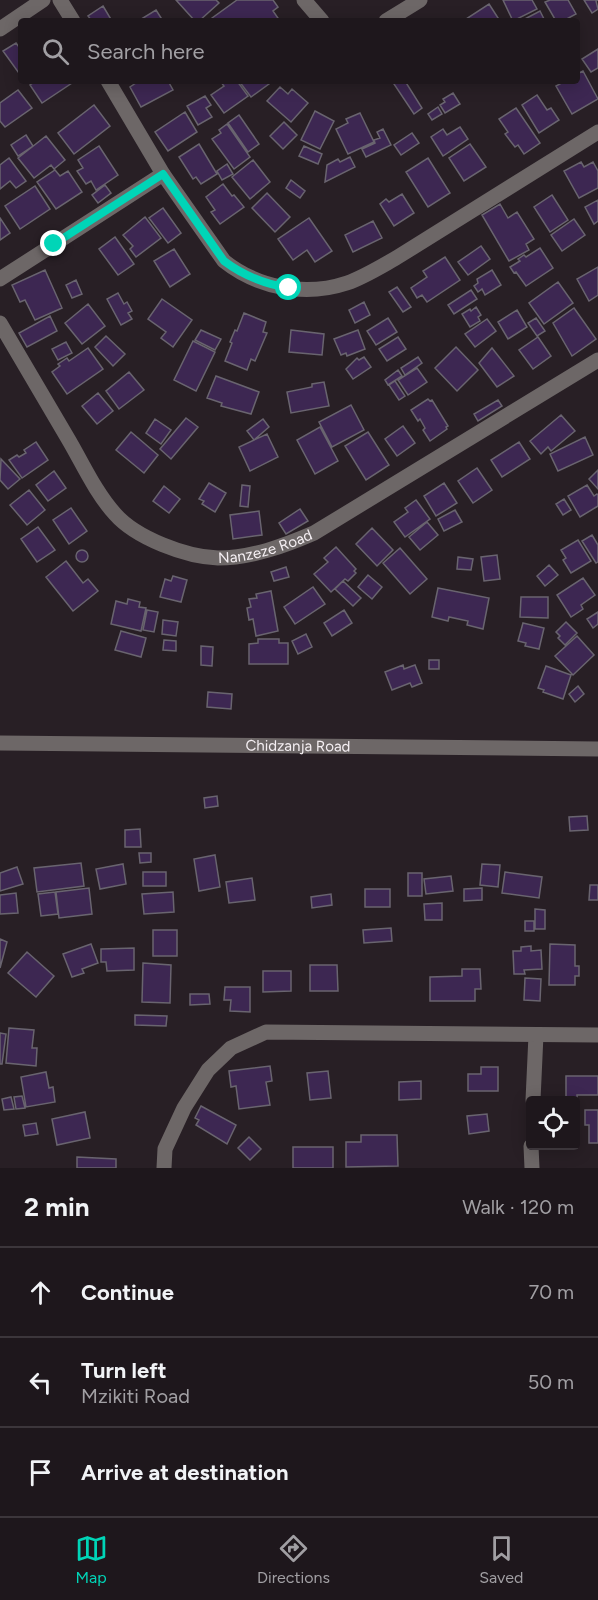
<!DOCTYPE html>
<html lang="en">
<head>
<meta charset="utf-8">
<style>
	:root { --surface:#1e171c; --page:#262025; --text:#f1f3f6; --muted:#a19fa3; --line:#3c363b; --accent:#00d5b7 }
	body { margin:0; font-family:Figtree,sans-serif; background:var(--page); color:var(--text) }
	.controls { position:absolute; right:18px; bottom:18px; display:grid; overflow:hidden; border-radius:6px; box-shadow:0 3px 15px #0003 }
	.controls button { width:54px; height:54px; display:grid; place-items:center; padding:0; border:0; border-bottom:2px solid var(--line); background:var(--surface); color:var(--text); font:30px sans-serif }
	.stop { position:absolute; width:18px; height:18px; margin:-14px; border:4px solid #00d5b7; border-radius:50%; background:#fff }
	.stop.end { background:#00d5b7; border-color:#fff; box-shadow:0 2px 6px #0008 }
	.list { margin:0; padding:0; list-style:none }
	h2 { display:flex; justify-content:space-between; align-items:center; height:78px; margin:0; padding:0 24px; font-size:26px }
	h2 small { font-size:20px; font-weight:400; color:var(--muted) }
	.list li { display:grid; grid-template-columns:39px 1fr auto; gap:18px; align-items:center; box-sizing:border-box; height:90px; padding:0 24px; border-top:2px solid var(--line) }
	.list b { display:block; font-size:22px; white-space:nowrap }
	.list p { margin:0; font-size:20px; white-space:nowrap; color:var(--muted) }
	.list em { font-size:20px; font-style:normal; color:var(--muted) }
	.icon { flex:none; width:33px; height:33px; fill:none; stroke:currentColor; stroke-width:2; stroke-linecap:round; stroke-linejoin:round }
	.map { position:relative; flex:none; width:598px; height:1168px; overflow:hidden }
	.search { position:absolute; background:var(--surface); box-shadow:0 3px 15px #0003; left:18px; right:18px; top:18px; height:66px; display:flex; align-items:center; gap:15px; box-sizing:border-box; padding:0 21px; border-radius:6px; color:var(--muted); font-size:22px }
	.sheet { height:348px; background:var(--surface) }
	nav { display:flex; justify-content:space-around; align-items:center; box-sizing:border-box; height:84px; border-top:2px solid var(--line); background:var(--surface); font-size:16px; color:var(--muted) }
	nav a { display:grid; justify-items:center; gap:3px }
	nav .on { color:var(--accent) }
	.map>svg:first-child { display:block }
	.building { fill:#3d2752; stroke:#69646f; stroke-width:1.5 }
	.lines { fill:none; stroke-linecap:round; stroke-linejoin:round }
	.minor { stroke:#6d6767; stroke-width:15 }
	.tertiary { stroke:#6d6767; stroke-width:15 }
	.route { stroke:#00d5b7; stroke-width:8 }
	.labels { text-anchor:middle; stroke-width:4.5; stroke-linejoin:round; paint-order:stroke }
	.street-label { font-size:15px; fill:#f5eff3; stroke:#0f0a0d }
</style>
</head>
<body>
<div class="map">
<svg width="598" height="1168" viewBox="0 0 598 1168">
	<rect width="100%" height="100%" fill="#281f25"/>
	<path class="building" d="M 176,0 L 216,0 L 219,3 L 199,21 L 195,21 Z
		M 237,0 L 273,0 L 278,7 L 273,11 L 280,21 L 208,21 Z
		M 503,0 L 532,0 L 537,9 L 513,21 Z
		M 550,0 L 568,0 L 576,14 L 563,21 L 556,21 L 545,2 Z
		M 584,0 L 598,0 L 596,1 L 598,9 L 592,13 Z
		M 489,4 L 500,21 L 467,21 L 466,19 Z
		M 103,6 L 112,21 L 92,21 L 88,16 Z
		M 156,10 L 163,21 L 138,21 Z
		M 540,11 L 545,21 L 521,21 Z
		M 16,43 L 19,47 L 21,45 L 21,76 L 3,51 Z
		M 598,49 L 598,68 L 591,72 L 582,59 Z
		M 583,71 L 598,99 L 572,114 L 556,86 L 565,81 L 577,81 L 577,74 Z
		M 36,81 L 71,81 L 72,83 L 42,103 L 30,85 Z
		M 139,81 L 168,81 L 173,90 L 141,107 L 130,87 Z
		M 220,81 L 237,81 L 248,96 L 224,113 L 211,95 L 224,86 Z
		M 239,81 L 273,81 L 251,97 Z
		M 392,81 L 405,81 L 422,108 L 414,114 Z
		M 280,87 L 288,94 L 292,89 L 308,103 L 291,122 L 267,101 Z
		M 18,90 L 32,108 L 5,127 L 0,121 L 0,103 Z
		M 453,93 L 460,104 L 445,113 L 440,105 L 445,102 L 443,99 Z
		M 537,95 L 547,110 L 551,108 L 559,120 L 539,133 L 522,105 Z
		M 205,96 L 211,105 L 206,108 L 212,117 L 198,125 L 187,106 Z
		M 94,105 L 110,126 L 74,154 L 58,133 Z
		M 438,107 L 442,114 L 432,120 L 428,114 Z
		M 516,108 L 540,143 L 524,154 L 518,145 L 515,147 L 505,134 L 508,132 L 499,119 Z
		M 315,111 L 334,121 L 320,149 L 301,140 Z
		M 185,112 L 197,132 L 168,151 L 155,132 Z
		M 360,113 L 374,142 L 348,154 L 336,129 L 348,123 L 346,119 Z
		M 239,115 L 259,144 L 248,152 L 228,123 Z
		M 284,122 L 297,135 L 283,149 L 270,136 Z
		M 227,124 L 250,157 L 234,169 L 212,139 L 221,133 L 219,130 Z
		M 460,127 L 468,139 L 443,156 L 431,137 L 443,129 L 447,135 Z
		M 383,129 L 391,145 L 366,157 L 362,149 L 375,143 L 374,140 L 380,138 L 377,132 Z
		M 412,133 L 419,143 L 401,155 L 394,145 Z
		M 26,135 L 33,146 L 18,156 L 11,145 Z
		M 46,136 L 65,160 L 54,169 L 51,165 L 34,178 L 18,158 Z
		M 199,144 L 217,174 L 201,184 L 196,177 L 193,179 L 179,157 Z
		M 470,144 L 486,167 L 464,181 L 449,158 Z
		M 99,146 L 118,175 L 96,190 L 91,181 L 86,184 L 77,171 L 83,168 L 78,160 Z
		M 304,146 L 322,154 L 318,164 L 299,156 Z
		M 350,157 L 355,167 L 325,182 L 327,165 L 338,159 L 340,162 Z
		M 9,158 L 26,181 L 16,188 L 10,181 L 0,189 L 0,165 Z
		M 428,158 L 450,193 L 428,207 L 406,172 Z
		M 253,160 L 270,182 L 250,199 L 232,177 Z
		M 581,162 L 584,167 L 593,162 L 598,171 L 598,188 L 579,198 L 564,171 Z
		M 227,164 L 233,174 L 222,180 L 217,171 Z
		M 55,170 L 60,176 L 68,171 L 82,192 L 56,209 L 37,182 Z
		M 291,180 L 305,191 L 300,198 L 286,188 Z
		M 223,184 L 232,196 L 234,195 L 244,207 L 220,224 L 211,212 L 215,210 L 206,197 Z
		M 105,185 L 111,193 L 98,203 L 92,195 Z
		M 35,186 L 50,209 L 20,229 L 5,206 Z
		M 267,193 L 290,217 L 275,232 L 252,208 Z
		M 402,194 L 414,213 L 394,226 L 380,204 L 386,199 L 389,202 Z
		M 552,195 L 568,220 L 550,232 L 534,207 Z
		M 598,200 L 598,221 L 594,224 L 585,207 Z
		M 500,204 L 508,218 L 517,212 L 534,239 L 526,244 L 529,250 L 509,261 L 482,215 Z
		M 163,208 L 181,233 L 168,243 L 149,218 Z
		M 145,217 L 161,238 L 136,257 L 130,249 L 133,246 L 123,235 Z
		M 0,218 L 10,233 L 0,240 Z
		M 309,218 L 332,251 L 315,262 L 307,250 L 293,260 L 278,239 Z
		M 574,219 L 585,235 L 562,251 L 551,235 Z
		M 373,221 L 382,238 L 353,252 L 345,235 Z
		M 115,237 L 134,264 L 118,275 L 99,249 Z
		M 481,246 L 490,259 L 468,275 L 458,262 Z
		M 540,248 L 553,268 L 526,286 L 516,272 L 514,273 L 510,267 L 520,261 L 518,259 L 524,255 L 526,257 Z
		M 174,249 L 190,274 L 170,287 L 154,261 Z
		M 445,257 L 460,280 L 427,302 L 422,295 L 417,298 L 411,288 L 427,277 L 423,271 Z
		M 598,267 L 598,295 L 589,301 L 577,279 Z
		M 45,270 L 62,308 L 35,320 L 25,300 L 20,302 L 12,285 Z
		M 492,270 L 501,285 L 485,295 L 482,289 L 478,292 L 474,286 L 478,283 L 477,279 Z
		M 76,280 L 82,294 L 72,298 L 66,285 Z
		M 558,282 L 573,303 L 544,324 L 529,303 Z
		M 397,287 L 411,307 L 403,312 L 389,292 Z
		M 471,290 L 477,299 L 454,314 L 448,305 Z
		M 118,293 L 124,304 L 127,302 L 132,311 L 128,313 L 132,319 L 121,325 L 107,299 Z
		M 162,299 L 192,320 L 173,347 L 161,338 L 166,332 L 148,319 Z
		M 364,302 L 370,315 L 355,323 L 349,310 Z
		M 88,304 L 105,326 L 82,344 L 65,323 Z
		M 476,307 L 481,315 L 478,317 L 480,321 L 470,327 L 462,314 L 470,309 L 471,311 Z
		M 574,308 L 596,339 L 572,356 L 553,323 Z
		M 517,310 L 527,327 L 508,339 L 498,322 Z
		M 244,313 L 266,322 L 263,332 L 267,333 L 255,361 L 251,359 L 247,370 L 225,361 L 232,343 L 230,342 L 235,330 L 237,331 Z
		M 50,316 L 57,331 L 27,347 L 19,333 Z
		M 388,318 L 397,332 L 376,345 L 367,331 Z
		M 536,318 L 545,331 L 537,336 L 528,323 Z
		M 487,319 L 496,331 L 475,347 L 465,334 Z
		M 201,330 L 221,339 L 215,350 L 195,340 Z
		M 291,330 L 324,334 L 322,355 L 289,352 Z
		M 358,330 L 365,349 L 347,356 L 346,353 L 341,355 L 334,339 Z
		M 106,336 L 125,354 L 113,366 L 95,347 Z
		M 398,337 L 406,349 L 387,361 L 379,349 Z
		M 538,337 L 551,356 L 533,369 L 519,350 Z
		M 193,341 L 215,352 L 196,391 L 174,380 Z
		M 66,342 L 72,353 L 58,360 L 52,349 Z
		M 456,347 L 478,370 L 457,391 L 435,368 Z
		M 88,348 L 103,369 L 67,394 L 52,372 L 60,366 L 58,364 L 67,358 L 69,361 Z
		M 492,348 L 514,376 L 497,387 L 479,363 Z
		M 364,357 L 371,367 L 353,379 L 346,369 L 357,358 L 359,360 Z
		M 418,357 L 422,363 L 405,375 L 401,368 Z
		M 417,368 L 427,382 L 408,395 L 398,380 Z
		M 398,370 L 402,376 L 388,385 L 385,380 Z
		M 129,372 L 144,390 L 119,409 L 106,391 Z
		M 216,376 L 259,392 L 251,414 L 221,406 L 222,403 L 207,398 Z
		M 395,381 L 405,396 L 399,400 L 389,385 Z
		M 324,382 L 329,406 L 291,413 L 287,392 L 312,387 L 312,384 Z
		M 98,393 L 113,411 L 97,424 L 82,406 Z
		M 428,399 L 430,401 L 432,400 L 448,426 L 446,427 L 447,429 L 430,441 L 423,430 L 425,428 L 420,419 L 418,421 L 411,410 Z
		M 498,400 L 502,406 L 478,421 L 474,414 Z
		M 351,405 L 364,430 L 332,447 L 319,422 Z
		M 561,415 L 575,431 L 551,451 L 548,447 L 541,454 L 530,441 Z
		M 186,418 L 198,427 L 171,459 L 160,449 Z
		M 155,419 L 171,430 L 161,444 L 146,433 Z
		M 263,419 L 269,427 L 254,440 L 247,431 Z
		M 403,426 L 415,443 L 397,456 L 385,439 Z
		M 320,427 L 338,461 L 315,474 L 297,440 Z
		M 131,432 L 158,455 L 144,473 L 116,450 Z
		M 368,432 L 389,465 L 366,480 L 345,446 Z
		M 267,434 L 278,457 L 250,471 L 239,447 Z
		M 585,437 L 593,455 L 558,471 L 550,454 Z
		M 36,442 L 48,460 L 22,478 L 9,460 L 17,455 L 19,457 L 26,453 L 24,450 Z
		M 519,442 L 530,459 L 502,477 L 491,460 Z
		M 1,459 L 20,479 L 8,489 L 0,480 Z
		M 477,468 L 492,490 L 473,503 L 458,481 Z
		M 598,470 L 598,489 L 589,479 Z
		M 54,471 L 66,488 L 48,501 L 36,485 Z
		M 209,483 L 226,493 L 215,512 L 202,504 L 204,501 L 199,499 Z
		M 444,483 L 457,503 L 436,516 L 424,496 Z
		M 242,485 L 250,486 L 248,507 L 240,506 Z
		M 587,485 L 594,496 L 597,494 L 598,495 L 598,506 L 580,517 L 568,496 Z
		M 164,486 L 180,499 L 169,513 L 153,501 Z
		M 29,490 L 45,510 L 27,525 L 10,505 Z
		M 564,499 L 571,510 L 563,515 L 556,504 Z
		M 416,500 L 430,519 L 405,537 L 394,522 L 408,512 L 405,508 Z
		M 71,508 L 87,531 L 69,544 L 53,520 Z
		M 300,509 L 308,521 L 286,534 L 279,523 Z
		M 455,510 L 462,522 L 444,531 L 438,519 Z
		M 259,511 L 262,535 L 233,539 L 230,515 Z
		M 427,522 L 438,535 L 420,550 L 409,537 Z
		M 38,527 L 55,550 L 37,562 L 21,539 Z
		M 372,528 L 393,550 L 377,566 L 356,544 Z
		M 592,535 L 598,545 L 598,562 L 596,563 L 582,541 Z
		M 578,540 L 591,561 L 571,573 L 563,560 L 566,558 L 561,550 Z
		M 336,547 L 356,569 L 354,571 L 356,573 L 348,581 L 345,579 L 331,592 L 314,574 L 328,562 L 324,558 Z
		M 400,548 L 427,579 L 410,594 L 383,563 Z
		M76 556a6 6 0 1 1 12 0a6 6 0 1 1-12 0Z
		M 497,555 L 500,579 L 484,581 L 481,557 Z
		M 458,557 L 473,559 L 471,570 L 457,569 Z
		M 66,561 L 83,583 L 88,579 L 98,591 L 73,611 L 46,577 Z
		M 549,565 L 558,575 L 545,586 L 537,576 Z
		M 286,567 L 289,577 L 274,581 L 271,572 Z
		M 368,575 L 382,587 L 372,599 L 358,587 Z
		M 173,576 L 187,580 L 181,602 L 160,597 L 165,579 L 171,581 Z
		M 583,578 L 595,595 L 581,605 L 583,609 L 571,617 L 557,595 Z
		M 343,581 L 361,598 L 353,606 L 335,589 Z
		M 313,587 L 325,604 L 295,624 L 284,607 Z
		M 438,588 L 489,598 L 483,629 L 467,625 L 468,621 L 449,617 L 448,621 L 432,617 Z
		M 271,591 L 278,631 L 256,636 L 253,619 L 249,620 L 247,608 L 251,607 L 249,599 L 257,598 L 256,594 Z
		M 521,597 L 548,597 L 548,618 L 520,617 Z
		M 128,599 L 140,602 L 139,607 L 146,608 L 141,631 L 111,624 L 116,601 L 127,604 Z
		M 147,610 L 158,612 L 154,632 L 143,630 Z
		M 344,610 L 352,623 L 332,636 L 324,623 Z
		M 598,612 L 598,624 L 593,628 L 587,619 Z
		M 163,620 L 178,622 L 176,636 L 162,634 Z
		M 566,622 L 577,633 L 565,645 L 558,638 L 560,636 L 556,632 Z
		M 523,623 L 544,628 L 539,649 L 525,646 L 526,643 L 518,641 Z
		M 121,631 L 146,638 L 141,657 L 115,650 Z
		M 306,634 L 312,647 L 298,654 L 292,641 Z
		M 577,636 L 594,655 L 573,675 L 555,656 Z
		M 258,639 L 279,639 L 279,643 L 288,643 L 288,664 L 249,664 L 249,644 L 258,643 Z
		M 164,640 L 176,641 L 176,651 L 163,650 Z
		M 201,646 L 213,647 L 212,666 L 201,665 Z
		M 429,660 L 439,660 L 439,669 L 429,669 Z
		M 403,665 L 404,669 L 415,665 L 422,683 L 412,687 L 410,683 L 392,690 L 385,672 Z
		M 546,666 L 571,675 L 563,699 L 543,692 L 544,690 L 538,688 Z
		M 578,686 L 584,694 L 575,702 L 569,694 Z
		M 208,692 L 232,694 L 231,709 L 207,707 Z
		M 217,796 L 218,806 L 205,808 L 204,798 Z
		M 587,816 L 588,830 L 570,831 L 569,817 Z
		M 140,829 L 141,847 L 125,847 L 125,830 Z
		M 139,853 L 151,853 L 151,862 L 140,863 Z
		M 215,855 L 220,887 L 199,891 L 194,859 Z
		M 81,863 L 84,886 L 37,892 L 34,868 Z
		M 123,864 L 126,884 L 100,889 L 96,869 Z
		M 482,864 L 500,865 L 498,887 L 480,885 Z
		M 17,867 L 23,884 L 0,891 L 0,873 Z
		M 143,872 L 166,872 L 166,886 L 143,886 Z
		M 505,872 L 542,877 L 539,898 L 502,893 Z
		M 408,873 L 422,873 L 422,896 L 408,896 Z
		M 451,876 L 453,891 L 426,894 L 424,879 Z
		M 252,878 L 255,900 L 229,903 L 226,882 Z
		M 590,885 L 598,885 L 598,900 L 589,900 Z
		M 89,888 L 92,914 L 59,918 L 56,892 Z
		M 482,888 L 482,900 L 464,901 L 464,889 Z
		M 365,889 L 390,889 L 390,907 L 365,907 Z
		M 55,892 L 58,914 L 41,916 L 38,894 Z
		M 173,892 L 174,912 L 144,914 L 142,894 Z
		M 16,893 L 18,913 L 0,914 L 0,895 Z
		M 331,894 L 332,905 L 312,908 L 311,897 Z
		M 442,903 L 442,920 L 425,920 L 424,904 Z
		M 535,909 L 545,910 L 545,929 L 535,929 Z
		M 525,921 L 534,921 L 534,931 L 525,931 Z
		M 391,928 L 392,941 L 364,943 L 363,930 Z
		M 153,930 L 177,930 L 177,956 L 153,956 Z
		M 0,939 L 7,942 L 0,968 Z
		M 91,944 L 98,963 L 82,969 L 84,973 L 72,977 L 63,954 Z
		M 550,944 L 575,945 L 575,966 L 579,966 L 579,976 L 575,976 L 575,985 L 549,985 Z
		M 531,946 L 531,951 L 541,950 L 542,969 L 524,970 L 525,974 L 514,974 L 513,951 L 521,951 L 521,947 Z
		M 134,948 L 134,970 L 107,971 L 106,962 L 101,962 L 101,949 Z
		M 27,952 L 54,976 L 36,997 L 8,973 Z
		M 143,963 L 171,965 L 170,1003 L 142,1002 Z
		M 310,965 L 337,965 L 338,991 L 310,991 Z
		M 462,969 L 480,969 L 481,989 L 475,989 L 475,1001 L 430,1001 L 430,977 L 462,976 Z
		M 263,971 L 291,971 L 291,991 L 263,992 Z
		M 525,978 L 541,979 L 540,1001 L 524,1000 Z
		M 225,987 L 250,987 L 250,1012 L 230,1011 L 231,1000 L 224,1000 Z
		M 190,994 L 209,994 L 210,1004 L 190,1005 Z
		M 135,1015 L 167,1016 L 166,1026 L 135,1025 Z
		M 9,1028 L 34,1030 L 32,1048 L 37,1048 L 36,1066 L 6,1063 Z
		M 0,1033 L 6,1034 L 2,1064 L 0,1064 Z
		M 270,1066 L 272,1081 L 266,1082 L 270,1105 L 239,1109 L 236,1086 L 231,1087 L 229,1071 Z
		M 481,1067 L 498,1067 L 498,1091 L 468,1091 L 468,1074 L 481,1074 Z
		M 328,1071 L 331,1098 L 310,1100 L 307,1073 Z
		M 46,1072 L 49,1088 L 53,1087 L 55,1102 L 26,1107 L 21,1077 Z
		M 566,1076 L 598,1076 L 598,1095 L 577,1095 L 577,1099 L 566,1099 Z
		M 421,1081 L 421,1099 L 399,1100 L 399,1082 Z
		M 22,1096 L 25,1108 L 16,1109 L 14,1097 Z
		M 11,1097 L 14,1109 L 4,1110 L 2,1099 Z
		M 201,1106 L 236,1125 L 227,1144 L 196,1125 L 199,1120 L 195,1118 Z
		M 585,1110 L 598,1110 L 598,1143 L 589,1143 L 589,1125 L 585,1125 Z
		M 85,1112 L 90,1138 L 57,1145 L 52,1119 Z
		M 487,1114 L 489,1131 L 469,1134 L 467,1116 Z
		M 36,1123 L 38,1134 L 25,1136 L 23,1125 Z
		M 361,1135 L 397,1135 L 398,1166 L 346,1167 L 346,1142 L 361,1142 Z
		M 249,1137 L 261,1149 L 250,1160 L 238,1148 Z
		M 293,1147 L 333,1147 L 333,1168 L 293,1168 Z
		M 77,1157 L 116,1159 L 116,1168 L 77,1168 Z"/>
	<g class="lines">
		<g class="minor">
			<path d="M 60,0 L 73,21"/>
			<path d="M 304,0 L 322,21"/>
			<path d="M 386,21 L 420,0"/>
			<path d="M 0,29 L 43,0"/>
			<path d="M 108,81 L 163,174 L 224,261 C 258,288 305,297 347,283 C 364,277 380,267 396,258 L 598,132"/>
			<path d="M 0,279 L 163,174"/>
			<path id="s1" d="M 0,323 C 22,361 45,399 67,437 C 82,462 95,492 115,514 C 136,538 186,557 218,558 C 251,558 284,546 314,533 L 598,360"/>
			<path d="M 533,1100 L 536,1035"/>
			<path d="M 531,1146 L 532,1168"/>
			<path d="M 164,1168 L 165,1149 L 184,1108 L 208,1070 L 231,1048 L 266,1032 L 598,1035"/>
		</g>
		<path class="tertiary" id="s2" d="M 0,743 L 598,749"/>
	</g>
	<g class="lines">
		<path class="route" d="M 54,244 L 163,174 L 224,261 C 244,276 264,284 289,288"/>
	</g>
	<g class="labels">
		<g class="street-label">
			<text dy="5" stroke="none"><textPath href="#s1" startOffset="386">Nanzeze Road</textPath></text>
			<text dy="5" stroke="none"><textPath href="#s2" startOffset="298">Chidzanja Road</textPath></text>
		</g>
	</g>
</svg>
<div class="controls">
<button><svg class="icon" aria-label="locate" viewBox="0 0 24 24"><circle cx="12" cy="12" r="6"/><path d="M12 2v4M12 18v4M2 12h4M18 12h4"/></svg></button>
</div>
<div class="stop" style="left:289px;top:288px"></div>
<div class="stop end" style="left:54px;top:244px"></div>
<div class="search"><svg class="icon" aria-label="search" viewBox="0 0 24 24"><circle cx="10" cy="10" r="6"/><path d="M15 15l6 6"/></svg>Search here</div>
</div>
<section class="sheet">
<h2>2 min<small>Walk · 120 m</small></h2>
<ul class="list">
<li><svg class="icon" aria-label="ahead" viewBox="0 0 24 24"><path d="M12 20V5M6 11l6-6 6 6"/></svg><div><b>Continue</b></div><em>70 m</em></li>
<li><svg class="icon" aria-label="left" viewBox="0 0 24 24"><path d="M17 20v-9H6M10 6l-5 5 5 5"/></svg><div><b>Turn left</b><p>Mzikiti Road</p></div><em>50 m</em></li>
<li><svg class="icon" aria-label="arrive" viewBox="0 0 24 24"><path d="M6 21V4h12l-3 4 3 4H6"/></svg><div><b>Arrive at destination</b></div></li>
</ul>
</section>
<nav>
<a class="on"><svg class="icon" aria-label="map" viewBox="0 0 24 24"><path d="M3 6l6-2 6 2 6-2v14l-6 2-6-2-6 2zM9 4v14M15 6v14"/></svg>Map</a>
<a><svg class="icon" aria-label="directions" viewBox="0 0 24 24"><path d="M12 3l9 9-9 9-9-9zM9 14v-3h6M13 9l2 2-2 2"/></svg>Directions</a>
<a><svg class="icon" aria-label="saved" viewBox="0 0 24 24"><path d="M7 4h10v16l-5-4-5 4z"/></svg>Saved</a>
</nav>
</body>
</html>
